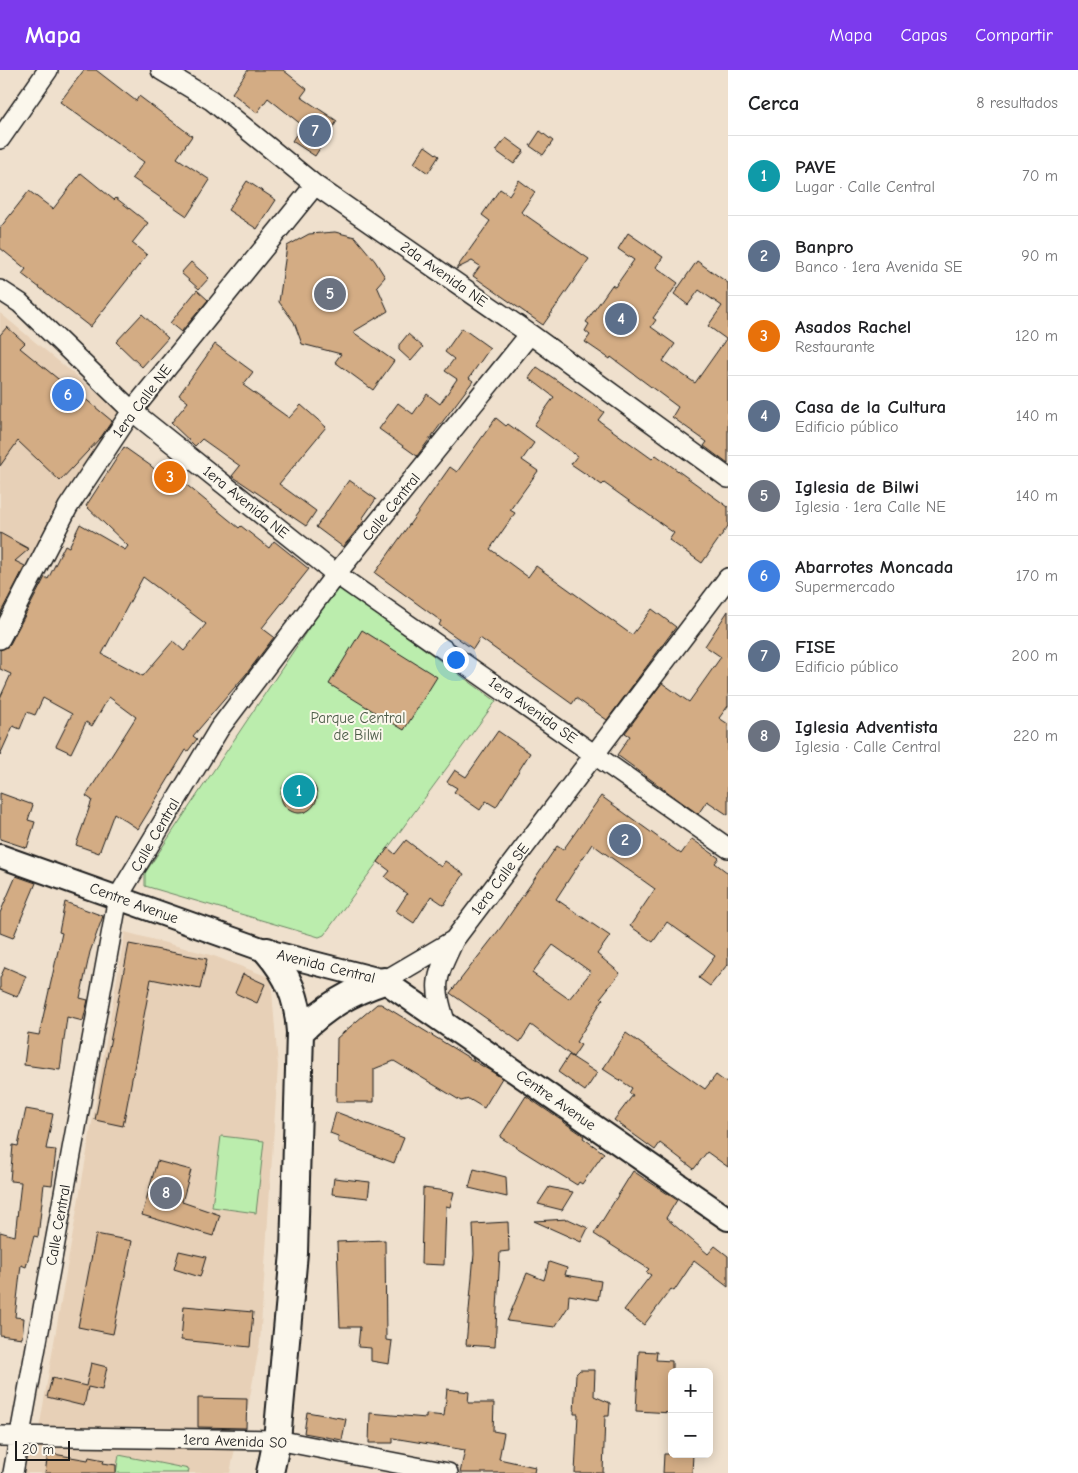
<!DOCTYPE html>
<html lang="es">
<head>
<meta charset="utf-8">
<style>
	:root { --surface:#fff; --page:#f2f2f2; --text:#202124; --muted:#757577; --line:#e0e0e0; --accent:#7c3aed }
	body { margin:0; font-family:"Comic Neue",sans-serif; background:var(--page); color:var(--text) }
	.controls { position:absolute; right:15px; bottom:15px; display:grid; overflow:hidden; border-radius:8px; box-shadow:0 2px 12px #0003 }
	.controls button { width:45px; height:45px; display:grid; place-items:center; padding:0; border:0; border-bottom:1px solid var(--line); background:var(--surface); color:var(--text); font:25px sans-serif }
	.scale { position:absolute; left:15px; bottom:12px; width:55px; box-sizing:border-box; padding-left:5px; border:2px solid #1c1c1c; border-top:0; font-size:14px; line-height:18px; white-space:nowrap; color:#1c1c1c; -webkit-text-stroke:4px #fbf7ec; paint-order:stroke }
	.you { position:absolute; left:455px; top:589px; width:18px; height:18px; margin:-12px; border:4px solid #fff; border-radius:50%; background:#1a73e8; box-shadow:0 0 0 8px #1a73e833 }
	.badge { display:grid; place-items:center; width:32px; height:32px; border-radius:50%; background:var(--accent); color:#fff; font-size:16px; font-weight:700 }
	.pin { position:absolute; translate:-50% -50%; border:2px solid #fff; box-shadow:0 1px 5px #0006 }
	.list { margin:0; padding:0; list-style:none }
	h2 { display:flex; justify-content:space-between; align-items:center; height:65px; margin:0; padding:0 20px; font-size:21px }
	h2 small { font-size:16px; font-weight:400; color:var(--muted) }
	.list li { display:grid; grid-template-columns:32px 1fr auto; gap:15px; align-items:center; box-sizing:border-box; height:80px; padding:0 20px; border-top:1px solid var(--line) }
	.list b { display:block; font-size:19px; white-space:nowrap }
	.list p { margin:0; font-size:16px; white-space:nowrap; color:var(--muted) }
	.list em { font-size:16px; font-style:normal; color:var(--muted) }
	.map { position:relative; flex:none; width:728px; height:1403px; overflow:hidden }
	header { display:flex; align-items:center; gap:30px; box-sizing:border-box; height:70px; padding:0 25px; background:var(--accent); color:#fff }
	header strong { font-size:24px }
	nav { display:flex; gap:28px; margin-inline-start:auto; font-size:18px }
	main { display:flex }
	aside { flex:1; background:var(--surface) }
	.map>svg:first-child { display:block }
	.built { fill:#e7d0b7 }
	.green { fill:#bbedad; stroke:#6c8464 }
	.building { fill:#d3ac84; stroke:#1c1c1c; fill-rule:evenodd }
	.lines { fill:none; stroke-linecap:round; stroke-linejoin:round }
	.minor-casing { stroke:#1c1c1c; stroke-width:22 }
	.tertiary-casing { stroke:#1c1c1c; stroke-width:26 }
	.secondary-casing { stroke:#1c1c1c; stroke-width:30 }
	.minor { stroke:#fbf7ec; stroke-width:19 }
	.tertiary { stroke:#fbf7ec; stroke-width:22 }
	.secondary { stroke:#fbf7ec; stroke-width:26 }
	.labels { text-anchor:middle; stroke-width:4; stroke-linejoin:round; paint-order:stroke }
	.street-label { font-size:15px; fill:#1c1c1c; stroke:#fbf7ec }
	.park-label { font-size:15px; fill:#4c5b48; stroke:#fbf7ec }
</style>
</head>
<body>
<header>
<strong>Mapa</strong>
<nav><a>Mapa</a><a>Capas</a><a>Compartir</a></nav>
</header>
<main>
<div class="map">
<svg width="728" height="1403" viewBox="0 0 728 1403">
	<rect width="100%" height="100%" fill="#efe0cd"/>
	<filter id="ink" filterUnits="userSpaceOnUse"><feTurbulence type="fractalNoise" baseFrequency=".02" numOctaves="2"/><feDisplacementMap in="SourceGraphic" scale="10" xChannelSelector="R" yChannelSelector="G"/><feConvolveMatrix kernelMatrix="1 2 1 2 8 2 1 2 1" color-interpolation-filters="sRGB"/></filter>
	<g filter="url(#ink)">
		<path class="built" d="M 0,243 L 119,341 L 0,548 Z
			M 125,862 L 214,886 L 271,908 L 278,996 L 260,1272 L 244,1359 L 39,1359 Z
			M 236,1374 L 230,1403 L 20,1403 L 25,1375 Z"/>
		<path class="green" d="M 337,516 L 496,631 L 324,865 L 319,867 L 145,816 L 145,803 Z
			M 221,1066 L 264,1071 L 256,1143 L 212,1137 Z
			M 119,1385 L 189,1399 L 188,1403 L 116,1403 Z"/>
		<path class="building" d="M 84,0 L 96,0 L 136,31 L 139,26 L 192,66 L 177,88 L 210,110 L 187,146 L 132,108 L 144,92 L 60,32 Z
			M 248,0 L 283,0 L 307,19 L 301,27 L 337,51 L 315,86 L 292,71 L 302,55 L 268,28 L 257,43 L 232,23 Z
			M 540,61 L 553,71 L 543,85 L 530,76 Z
			M 506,68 L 524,81 L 514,94 L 496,81 Z
			M 425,76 L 439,86 L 428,103 L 414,93 Z
			M 81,103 L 114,130 L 116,128 L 148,153 L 132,173 L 147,185 L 90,257 L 22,204 L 26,199 L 0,178 L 0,158 L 29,121 L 53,139 Z
			M 519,110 L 535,122 L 521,142 L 589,189 L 543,255 L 473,206 L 480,196 L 472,191 L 456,199 L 490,151 L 482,145 L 500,119 L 509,125 Z
			M 247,111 L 276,130 L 257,159 L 228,140 Z
			M 335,162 L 355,167 L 375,191 L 385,207 L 377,216 L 388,241 L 353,262 L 394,291 L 373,320 L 335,292 L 341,284 L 302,274 L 294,252 L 279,232 L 287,176 L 309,164 Z
			M 628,163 L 663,187 L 656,197 L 678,213 L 653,248 L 656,250 L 651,257 L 675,274 L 663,291 L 695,313 L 726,269 L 708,256 L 722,236 L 699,220 L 688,235 L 674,224 L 697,191 L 728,213 L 728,394 L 704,376 L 707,372 L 672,347 L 678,337 L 611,287 L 610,289 L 585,272 L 590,265 L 585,261 L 589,254 L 586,252 L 612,215 L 615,217 L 634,190 L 618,179 Z
			M 191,192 L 209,208 L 199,219 L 181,203 Z
			M 197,220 L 208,230 L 181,262 L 170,253 Z
			M 142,244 L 168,268 L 142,297 L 116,272 Z
			M 7,257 L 25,273 L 20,278 L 63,313 L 65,310 L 78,321 L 77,322 L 112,351 L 101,367 L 60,411 L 18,371 L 0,396 L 0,265 Z
			M 462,258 L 490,278 L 469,308 L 473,311 L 417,386 L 379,359 L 398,333 L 413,344 L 427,324 L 440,334 L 457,309 L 445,301 L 454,289 L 445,282 Z
			M 408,264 L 423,277 L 411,291 L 399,280 L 399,275 Z
			M 215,274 L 253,302 L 243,315 L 289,348 L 301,335 L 326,357 L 279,414 L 316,441 L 306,456 L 232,406 L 240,396 L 202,369 L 195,376 L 171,353 L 188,332 L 179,325 Z
			M 537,297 L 604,342 L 598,350 L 652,389 L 656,385 L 728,437 L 728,456 L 702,493 L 669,470 L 674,463 L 604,413 L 602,415 L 571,394 L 577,386 L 534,355 L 554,327 L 529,308 Z
			M 496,348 L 506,356 L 508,354 L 534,373 L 522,390 L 538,401 L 510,440 L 515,443 L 490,479 L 528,507 L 536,496 L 632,565 L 652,539 L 676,557 L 607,650 L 576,628 L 572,634 L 480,568 L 473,579 L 439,555 L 441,551 L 375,503 L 450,397 L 457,402 Z
			M 124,377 L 151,396 L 178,420 L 183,412 L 239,458 L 241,456 L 269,478 L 274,471 L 309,499 L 262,558 L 274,567 L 247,603 L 193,666 L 197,669 L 188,681 L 186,680 L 138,759 L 114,743 L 99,783 L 76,775 L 92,730 L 86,726 L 136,647 L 109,627 L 92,656 L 86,652 L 71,683 L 56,676 L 72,644 L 43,628 L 35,645 L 27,642 L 20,659 L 13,656 L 0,685 L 0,628 L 11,604 L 0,599 L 0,580 L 10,574 L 45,507 L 48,509 L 65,475 L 69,477 L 80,454 L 125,480 L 128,476 L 86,436 ZM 143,507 L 206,554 L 184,581 L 173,571 L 143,606 L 102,584 Z
			M 349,410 L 376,429 L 362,449 L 364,451 L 343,477 L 316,457 Z
			M 0,463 L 29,479 L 15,491 L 25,496 L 0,544 Z
			M 728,541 L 728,636 L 719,648 L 728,654 L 728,745 L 707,731 L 698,744 L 617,685 L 630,666 L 625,663 L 662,613 L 689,632 L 721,587 L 705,576 Z
			M 362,560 L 437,607 L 404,660 L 329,614 Z
			M 498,661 L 530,683 L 496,737 L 486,731 L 480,740 L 454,722 L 457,718 L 447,712 L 455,700 L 466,707 Z
			M281 725a18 18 0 1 1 36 0a18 18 0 1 1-36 0Z
			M 0,723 L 33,735 L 28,750 L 35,752 L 27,778 L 0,769 Z
			M 601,726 L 681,784 L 692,769 L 719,788 L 715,793 L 728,803 L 728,896 L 727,895 L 710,916 L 699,908 L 715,886 L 667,852 L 653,872 L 630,856 L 655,819 L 592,774 L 556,829 L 610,866 L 597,884 L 620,903 L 601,927 L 603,929 L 576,972 L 581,975 L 573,987 L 531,955 L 520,972 L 450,923 L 502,856 L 557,776 L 563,780 ZM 553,875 L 591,902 L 569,929 L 532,903 Z
			M 406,770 L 441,797 L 445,791 L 464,804 L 444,835 L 431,826 L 414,853 L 396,841 L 407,824 L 385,807 L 390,801 L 378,792 L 388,778 L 395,784 Z
			M 16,806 L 36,813 L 13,868 L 0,863 L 0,843 Z
			M 65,832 L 103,846 L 90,882 L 80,928 L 88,930 L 83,951 L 67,947 L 60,1000 L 24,995 L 28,963 L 39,965 L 62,863 L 59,862 Z
			M 129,874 L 207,889 L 200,919 L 151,909 L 123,1056 L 95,1050 Z
			M 5,897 L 26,906 L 17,927 L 0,920 L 0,908 Z
			M 243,904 L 265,914 L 257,933 L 235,923 Z
			M 377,934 L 381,934 L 502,1008 L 484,1038 L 469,1029 L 461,1031 L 394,991 L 374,999 L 374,1032 L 336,1032 L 337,968 Z
			M 626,963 L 705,1019 L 716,1005 L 728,1014 L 728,1097 L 707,1082 L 694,1099 L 660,1073 L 655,1080 L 614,1050 L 633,1025 L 629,1023 L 632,1018 L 603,999 Z
			M 569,985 L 597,1003 L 585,1021 L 558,1002 Z
			M 526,1026 L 584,1066 L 583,1068 L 604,1083 L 582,1114 L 579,1112 L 577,1115 L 500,1067 Z
			M 26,1039 L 53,1044 L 46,1079 L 56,1080 L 52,1115 L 44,1114 L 38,1167 L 34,1166 L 26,1197 L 21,1195 L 15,1247 L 24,1248 L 22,1268 L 0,1265 L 0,1162 L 15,1166 L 21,1112 L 10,1111 L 13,1075 L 18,1076 Z
			M 336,1042 L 404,1068 L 394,1093 L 338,1072 L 338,1066 L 330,1063 Z
			M 157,1091 L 191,1100 L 182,1132 L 220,1145 L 213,1166 L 142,1145 Z
			M 474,1099 L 506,1107 L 507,1127 L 469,1118 Z
			M 633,1101 L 677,1130 L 666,1148 L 708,1184 L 715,1176 L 728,1186 L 728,1217 L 694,1191 L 674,1221 L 671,1219 L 644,1255 L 624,1240 L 651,1205 L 646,1202 L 649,1199 L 594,1164 Z
			M 334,1108 L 370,1112 L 368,1128 L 332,1124 Z
			M 549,1117 L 573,1122 L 562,1140 L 538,1134 Z
			M 423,1118 L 454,1122 L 450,1137 L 446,1136 L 444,1195 L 421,1194 Z
			M 568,1149 L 588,1158 L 581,1172 L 534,1151 Z
			M 508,1152 L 509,1181 L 500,1182 L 495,1277 L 466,1275 L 474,1184 L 473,1154 Z
			M 96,1164 L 132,1171 L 113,1264 L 78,1257 Z
			M 385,1170 L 386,1270 L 392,1271 L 389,1294 L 371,1291 L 371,1278 L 358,1277 L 360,1257 L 340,1257 L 337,1172 Z
			M 179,1181 L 206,1187 L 200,1207 L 174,1199 Z
			M 549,1192 L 567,1198 L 565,1205 L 601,1211 L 598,1230 L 569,1225 L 568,1237 L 555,1257 L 507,1251 L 527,1203 L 544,1210 Z
			M 184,1236 L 253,1242 L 250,1277 L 181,1270 Z
			M 639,1281 L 657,1282 L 656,1290 L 672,1291 L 672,1343 L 636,1341 Z
			M 91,1293 L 107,1297 L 102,1320 L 88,1317 L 84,1336 L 47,1327 L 52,1308 L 86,1316 Z
			M 580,1300 L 595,1300 L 594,1326 L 610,1333 L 609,1346 L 605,1346 L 603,1403 L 575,1403 L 578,1344 L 574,1344 L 576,1304 Z
			M 447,1319 L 469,1322 L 468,1333 L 494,1333 L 493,1361 L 504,1363 L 499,1389 L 535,1397 L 534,1403 L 460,1403 L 465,1380 L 393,1368 L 393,1373 L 369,1373 L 370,1343 L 426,1348 L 426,1344 L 444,1346 Z
			M 198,1328 L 247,1329 L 246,1358 L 198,1357 Z
			M 307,1342 L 346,1349 L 342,1370 L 304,1363 Z
			M 48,1383 L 88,1390 L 89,1387 L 104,1390 L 103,1393 L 116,1395 L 116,1403 L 45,1403 Z
			M 664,1384 L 693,1384 L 692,1403 L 663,1403 Z"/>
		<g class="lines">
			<defs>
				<path id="minor" d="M 161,0 L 211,30 L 315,115 L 530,264 L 728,408
					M 0,69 L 48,0
					M 0,220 L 20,233 L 132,341 L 336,504 L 728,778
					M 0,569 L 68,437 L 132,341 L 315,115
					M 384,911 L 454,870 L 728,508
					M 446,954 C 432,912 436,909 454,870
					M 0,1366 L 277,1370 L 448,1403
					M 13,1403 L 118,827 L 219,659 L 336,504 L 530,264"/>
				<path id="tertiary" d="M 0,786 L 267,881 L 384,911 L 728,1149"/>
				<path id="secondary" d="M 267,881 C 289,906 298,929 300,962 L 294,1183 L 277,1370 L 270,1403
					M 300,962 C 325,937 350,922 384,911"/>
			</defs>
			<use href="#minor" class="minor-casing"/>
			<use href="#tertiary" class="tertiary-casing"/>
			<use href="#secondary" class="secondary-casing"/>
			<use href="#minor" class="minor"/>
			<use href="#tertiary" class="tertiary"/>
			<use href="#secondary" class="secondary"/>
		</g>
	</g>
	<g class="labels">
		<g class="street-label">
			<text transform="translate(444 204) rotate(35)" y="5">2da Avenida NE</text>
			<text transform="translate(142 331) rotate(-53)" y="5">1era Calle NE</text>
			<text transform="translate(246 432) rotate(39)" y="5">1era Avenida NE</text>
			<text transform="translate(391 437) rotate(-51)" y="5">Calle Central</text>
			<text transform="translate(533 640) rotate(35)" y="5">1era Avenida SE</text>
			<text transform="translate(155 765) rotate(-60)" y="5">Calle Central</text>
			<text transform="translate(500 809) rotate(-53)" y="5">1era Calle SE</text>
			<text transform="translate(134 833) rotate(20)" y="5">Centre Avenue</text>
			<text transform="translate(326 896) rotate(14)" y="5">Avenida Central</text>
			<text transform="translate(556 1030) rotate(35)" y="5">Centre Avenue</text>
			<text transform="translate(58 1155) rotate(-80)" y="5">Calle Central</text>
			<text transform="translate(235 1371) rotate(2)" y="5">1era Avenida SO</text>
		</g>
		<g class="park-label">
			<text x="358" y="653">Parque Central<tspan x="358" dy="17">de Bilwi</tspan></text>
		</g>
	</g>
</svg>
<div class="controls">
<button>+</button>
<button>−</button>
</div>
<div class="scale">20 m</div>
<div class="you"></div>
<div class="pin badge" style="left:299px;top:721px;background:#0f9aa8">1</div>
<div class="pin badge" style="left:625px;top:770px;background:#5c6f8a">2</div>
<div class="pin badge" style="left:170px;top:407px;background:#e8710a">3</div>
<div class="pin badge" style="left:621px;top:249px;background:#5c6f8a">4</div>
<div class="pin badge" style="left:330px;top:224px;background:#6b7280">5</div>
<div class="pin badge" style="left:68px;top:325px;background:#3f7fe0">6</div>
<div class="pin badge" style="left:315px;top:61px;background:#5c6f8a">7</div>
<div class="pin badge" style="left:166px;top:1123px;background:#6b7280">8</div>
</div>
<aside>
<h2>Cerca<small>8 resultados</small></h2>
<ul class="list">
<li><span class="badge" style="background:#0f9aa8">1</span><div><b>PAVE</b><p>Lugar · Calle Central</p></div><em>70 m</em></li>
<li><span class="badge" style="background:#5c6f8a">2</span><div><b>Banpro</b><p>Banco · 1era Avenida SE</p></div><em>90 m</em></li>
<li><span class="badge" style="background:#e8710a">3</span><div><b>Asados Rachel</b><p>Restaurante</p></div><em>120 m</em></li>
<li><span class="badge" style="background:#5c6f8a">4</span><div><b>Casa de la Cultura</b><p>Edificio público</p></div><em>140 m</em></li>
<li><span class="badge" style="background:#6b7280">5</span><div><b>Iglesia de Bilwi</b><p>Iglesia · 1era Calle NE</p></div><em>140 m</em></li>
<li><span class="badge" style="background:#3f7fe0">6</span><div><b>Abarrotes Moncada</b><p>Supermercado</p></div><em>170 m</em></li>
<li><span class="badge" style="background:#5c6f8a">7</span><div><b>FISE</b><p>Edificio público</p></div><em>200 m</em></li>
<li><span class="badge" style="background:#6b7280">8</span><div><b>Iglesia Adventista</b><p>Iglesia · Calle Central</p></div><em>220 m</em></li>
</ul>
</aside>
</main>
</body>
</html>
